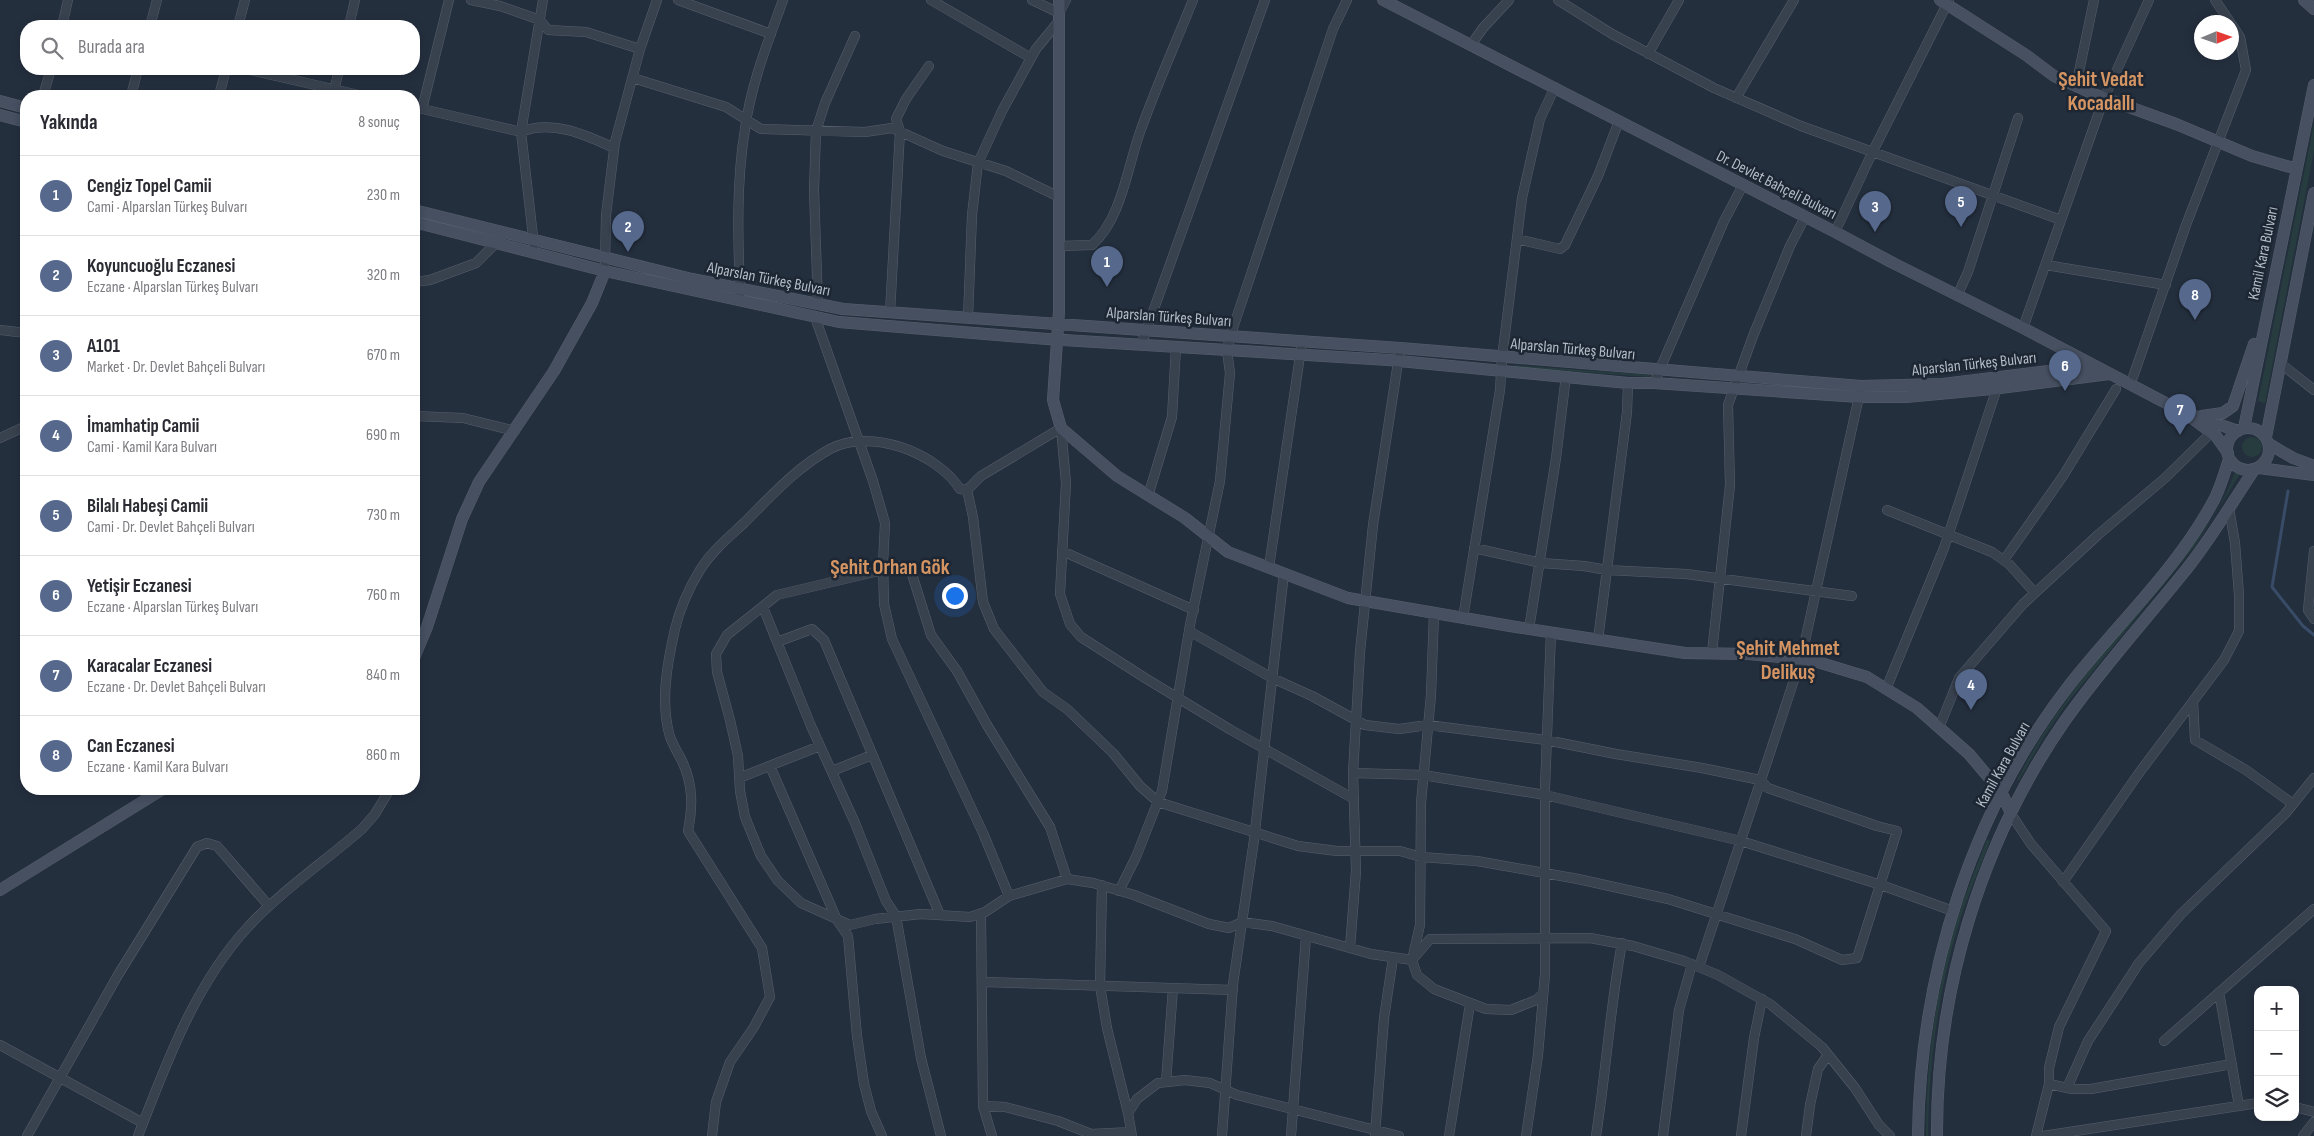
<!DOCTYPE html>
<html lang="tr">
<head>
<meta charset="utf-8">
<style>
	:root { --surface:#fff; --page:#f2f2f3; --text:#2b2b33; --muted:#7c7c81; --line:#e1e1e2; --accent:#56698c }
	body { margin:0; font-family:"Sofia Sans Condensed",sans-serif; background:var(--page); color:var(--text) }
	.controls { position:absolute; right:15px; bottom:15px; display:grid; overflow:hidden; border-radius:10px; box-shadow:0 2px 8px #0003 }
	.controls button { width:45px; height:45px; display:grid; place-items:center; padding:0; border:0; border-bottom:1px solid var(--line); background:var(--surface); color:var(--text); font:25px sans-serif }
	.compass { position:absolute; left:2194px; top:15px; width:45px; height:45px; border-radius:50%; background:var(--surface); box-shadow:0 2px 8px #0003; rotate:88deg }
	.you { position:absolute; left:954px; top:595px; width:18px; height:18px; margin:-12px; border:4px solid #fff; border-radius:50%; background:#1a73e8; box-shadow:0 0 0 8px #1a73e833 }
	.badge { display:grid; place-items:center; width:32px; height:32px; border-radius:50%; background:var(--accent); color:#fff; font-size:16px; font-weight:700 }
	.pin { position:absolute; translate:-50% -41px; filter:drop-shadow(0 1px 2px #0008) }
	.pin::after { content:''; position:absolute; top:26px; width:18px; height:15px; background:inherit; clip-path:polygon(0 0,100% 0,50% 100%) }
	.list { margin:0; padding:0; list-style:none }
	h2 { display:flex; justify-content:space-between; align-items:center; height:65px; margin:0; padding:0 20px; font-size:21px }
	h2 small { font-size:16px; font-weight:400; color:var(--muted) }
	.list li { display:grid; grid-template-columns:32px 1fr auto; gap:15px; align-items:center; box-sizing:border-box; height:80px; padding:0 20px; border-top:1px solid var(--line) }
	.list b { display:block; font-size:19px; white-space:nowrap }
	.list p { margin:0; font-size:16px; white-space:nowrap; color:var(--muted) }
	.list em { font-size:16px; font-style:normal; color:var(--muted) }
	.icon { flex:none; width:28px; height:28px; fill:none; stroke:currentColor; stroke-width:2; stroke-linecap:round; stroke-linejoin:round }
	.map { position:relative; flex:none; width:2314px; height:1136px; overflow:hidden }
	.search { position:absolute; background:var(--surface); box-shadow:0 2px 8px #0003; left:20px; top:20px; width:400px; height:55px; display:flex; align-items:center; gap:12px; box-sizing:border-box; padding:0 18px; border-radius:20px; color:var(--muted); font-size:19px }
	.panel { position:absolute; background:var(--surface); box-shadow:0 2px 8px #0003; left:20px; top:90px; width:400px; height:705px; border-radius:20px }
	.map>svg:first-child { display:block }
	.green { fill:#263c3f }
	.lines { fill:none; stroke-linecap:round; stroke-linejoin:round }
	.stream { stroke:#394c67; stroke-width:3 }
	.street-casing { stroke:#565f6c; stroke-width:10 }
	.secondary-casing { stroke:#565f6c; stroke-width:12 }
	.street { stroke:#38414e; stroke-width:9 }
	.secondary { stroke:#465061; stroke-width:11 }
	.labels { text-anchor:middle; stroke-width:5; stroke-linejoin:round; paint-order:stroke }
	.street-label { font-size:16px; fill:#b4bcc9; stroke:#1d2633 }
	.district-label { font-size:21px; font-weight:bold; fill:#d59563; stroke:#1d2633 }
</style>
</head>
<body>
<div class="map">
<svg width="2314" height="1136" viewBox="0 0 2314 1136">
	<rect width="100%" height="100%" fill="#242f3e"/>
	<path class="green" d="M 2314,123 L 2314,151 L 2265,403 L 2258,401 Z
		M 1515,365 L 1650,375 L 1650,377 L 1514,367 Z
		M2242 447a10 10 0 1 1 20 0a10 10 0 1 1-20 0Z
		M 2235,472 L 2240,474 L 2195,546 L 2067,703 L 2045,735 L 2019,780 L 2017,780 C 2052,710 2104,653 2153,593 C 2184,556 2219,518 2235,472 Z
		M 1987,839 L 1990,841 C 1979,870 1966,899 1957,930 C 1937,997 1929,1066 1928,1136 L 1926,1136 C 1926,1065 1935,997 1954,929 C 1963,898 1976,869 1987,839 Z"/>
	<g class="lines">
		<path class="stream" d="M 2288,491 L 2272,587 L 2303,626 L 2314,635"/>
		<defs>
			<path id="street" d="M 471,0 L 500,6 L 540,20 L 548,30 L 586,32 L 640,49
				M 678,0 L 771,34
				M 931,0 L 1031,58
				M 1032,0 L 1059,13 L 1066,0
				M 1558,0 L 1612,34 L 1714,88 L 1801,126 L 2061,220
				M 2215,0 L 2230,22
				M 62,26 L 68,0
				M 150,26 L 157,0
				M 238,26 L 245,0
				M 349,26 L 355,0
				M 1471,45 L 1483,28 L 1509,0
				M 1648,54 L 1679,0
				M 246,69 L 363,96
				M 633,78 L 726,107 L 761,129 L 865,132 L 892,128 L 943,151 L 1006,171 L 1059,197
				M 2076,86 L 2094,0
				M 43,96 L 51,69
				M 131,96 L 138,69
				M 219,96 L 226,69
				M 333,96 L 339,69
				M 1736,98 L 1794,0
				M 414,107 L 521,132 C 552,119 586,135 614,148
				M 422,109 L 449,0
				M 1835,232 L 1873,151 L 1949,0
				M 1517,239 L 1560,249 L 1565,245 L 1598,176 L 1619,121
				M 534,245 L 521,132 L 543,0
				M 1059,246 L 1092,245 C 1121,219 1127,170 1139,135 C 1155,89 1175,45 1193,0
				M 605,263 L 606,215 L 615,142 L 640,49 L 657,0
				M 2046,265 L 2166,285
				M 414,282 L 430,280 L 476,263 L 496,243
				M 740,294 C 738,239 736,183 745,129 C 751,84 768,42 783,0
				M 1957,296 L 1968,272 L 2018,118
				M 818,305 L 814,190 L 816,131 L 825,103 L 855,36
				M 890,313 L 900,131 L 896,119 L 906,99 L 929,66
				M 815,317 L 873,481 L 885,523 L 883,564 L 884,604 L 892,639 L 983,833 L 1009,896
				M 968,318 L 972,215 L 978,163 L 1002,111 L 1036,49 L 1059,21
				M 2023,328 L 2104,98 L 2149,0
				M 0,330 L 26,333
				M 1141,345 L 1265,0
				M 2280,363 L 2314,390
				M 2133,377 L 2186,225 L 2246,70 L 2240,37 L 2232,25
				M 1654,383 L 1724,221 L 1743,185
				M 414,416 L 463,418 L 515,431
				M 0,438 L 26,426
				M 967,490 L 973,517 L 983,602 L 994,629 L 1043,692 L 1067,709 L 1113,753 L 1140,786 L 1158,802 L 1298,846 L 1337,851 L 1400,851 L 1421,857 L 1477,861 L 1578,879 L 1668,899 L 1795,939 L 1842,960 L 1857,958 L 1897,831 L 1877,826 L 1768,788 L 1760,780 L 1702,768 L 1616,754 L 1546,740 L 1428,725 L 1399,729 L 1365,725 L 1312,696 L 1272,678 L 1189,631
				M 1148,496 L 1172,417 L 1176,347
				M 1887,510 L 1992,552 L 2009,564 L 2035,593
				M 1474,548 L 1541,563 L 1584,566 L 1607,570 L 1686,574 L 1852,596
				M 1062,551 L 1194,610
				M 2314,551 L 2308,610 L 2314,619
				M 2004,560 L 2063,476 L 2116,389
				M 1269,567 L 1302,342
				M 763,607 L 811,726 L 855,823 L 886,901 L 896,916 L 921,1058 L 941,1136
				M 1434,613 L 1431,695 L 1421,803 L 1420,925 L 1412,960 L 1417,975 L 1434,989 L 1486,1009 L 1511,1010 L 1536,1000 L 1543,994
				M 1463,618 L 1500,390 L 1502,358 L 1522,198 L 1540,119 L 1555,87
				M 1529,629 L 1556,458 L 1566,376
				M 1598,640 L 1627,412 L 1628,383
				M 777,642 L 812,629 L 824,640 L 940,915
				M 1712,653 L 1730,485 L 1728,405 L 1753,336 L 1790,246 L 1805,217
				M 1886,689 L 1944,548 L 1998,385
				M 2193,701 L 2195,740 L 2246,770 L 2293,804
				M 414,706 L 414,738
				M 1939,728 L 1959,678 L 2023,604 L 2099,534 L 2165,478 L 2211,433
				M 770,766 L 837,920 L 848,936 L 857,1036 L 864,1084 L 871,1111 L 882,1136
				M 832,771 L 872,755
				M 1353,773 L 1423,775 L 1545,795 L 1741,841 L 1881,885 L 1953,911
				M 739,778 L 820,746
				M 2011,814 L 2031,844 L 2106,931 L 2059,1027 L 2049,1068 L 2049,1084 L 2036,1136
				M 1067,879 L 1050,827 L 987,725 L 957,671 L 931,635 L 911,571 L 900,566 L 777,595 L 727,635 L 716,654 L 717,672 L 730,720 L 738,756 L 740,791 L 745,817 L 761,856 L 778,881 L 801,903 L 850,925 L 875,919 L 921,914 L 970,917 L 985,912 L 1009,896 L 1067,879 L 1093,883 L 1134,895 L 1209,924 L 1229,928 L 1242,922 L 1272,926 L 1371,954 L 1412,960 L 1430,939 L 1590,938 L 1633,946 L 1684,961 L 1718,975 L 1770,1004 L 1822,1047 L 1855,1088 L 1879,1125 L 1890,1136
				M 2063,882 L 2139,773 L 2224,660 L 2239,631 L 2239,595 L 2235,543 L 2229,508
				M 1102,885 L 1100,986 L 1107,1028 L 1128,1113
				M 1119,891 L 1136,857 L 1162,791 L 1190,625 L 1220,481 L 1230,373 L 1227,351 L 1230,337 L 1333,29 L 1347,0
				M 981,914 L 983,1106 L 992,1136
				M 1350,948 L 1356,871 L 1353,773 L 1360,652 L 1373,525 L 1399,356
				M 1699,967 L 1801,659 L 1860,392
				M 983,982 L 1233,990
				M 2219,992 L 2239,1106
				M 2164,1041 L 2314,909
				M 0,1045 L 143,1123
				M 1166,1082 L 1173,988
				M 2049,1084 L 2072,1089 L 2091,1089 L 2232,1064
				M 2067,1088 L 2088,1041 L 2139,963 L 2181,914 L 2285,814 L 2314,778
				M 983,1106 L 1005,1107 L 1058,1121 L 1091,1134 L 1131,1132
				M 2295,1107 L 2314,1112
				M 1375,1134 L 1384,1018 L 1393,958
				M 27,1136 L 118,975 L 197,847 L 207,843 L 217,846 L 269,906
				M 138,1136 C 166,1064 194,986 247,928 C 281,891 324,862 362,829 L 375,814 L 390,789
				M 712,1136 L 716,1102 L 730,1062 L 754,1027 L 770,997 L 762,948 L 688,831 C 693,806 693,784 682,761 C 678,753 673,745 670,737 C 660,702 667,664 675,629 C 680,608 689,588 700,570 C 711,552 729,537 744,523 C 770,497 797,467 830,449 C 870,427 937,453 960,489 L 967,490 L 981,476 L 1061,428 L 1066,483 L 1060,594 L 1070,624 L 1081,637 L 1145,678 L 1231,730 L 1354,799
				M 1132,1136 L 1128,1113 L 1137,1099 L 1158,1083 L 1185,1080 L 1210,1083 L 1237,1095 L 1399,1136
				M 1222,1136 L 1233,984 L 1254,840 L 1284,573
				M 1291,1136 L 1306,936
				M 1449,1136 L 1470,1004
				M 1526,1136 L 1538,1055 L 1545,974 L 1545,788 L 1551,632
				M 1596,1136 C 1606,1072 1610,1007 1622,943
				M 1663,1136 L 1679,1010 L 1692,964
				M 1741,1136 L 1754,1038 L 1762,999
				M 1806,1136 L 1810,1105 L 1818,1069 L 1828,1055
				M 2043,1136 L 2258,1103
				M 2303,1136 L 2314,1122"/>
			<path id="secondary" d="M 1059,0 L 1059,311 L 1053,400 L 1061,428 L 1117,476 L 1185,518 L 1228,552 L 1348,598 L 1516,627 L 1685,653 L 1749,654 L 1811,660 L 1867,677 L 1917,708 L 1969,754 L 2002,793 L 2011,814
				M 1383,0 L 1835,232 L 1893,263 L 2023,328 L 2183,412 L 2238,431
				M 1940,0 L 2026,55 L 2054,76 L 2096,95 L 2176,124 L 2252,156 L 2297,169
				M 2304,0 L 2314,9
				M 0,101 L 26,108
				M 0,115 L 26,122
				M 414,210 L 692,279 L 843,309 L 1400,348 L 1861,386 L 1943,384 L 2072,368 L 2100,372
				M 414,222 L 605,271 L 839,322 L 1047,339 L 1389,360 L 1628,383 L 1654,383 L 1859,397 L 1906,397 L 1992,389 L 2109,374
				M 2189,416 L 2216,436 L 2228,453
				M 2202,416 L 2223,413 L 2233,406 L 2254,344
				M2227 449a21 21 0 1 1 42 0a21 21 0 1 1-42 0Z
				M 2244,428 L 2314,85
				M 2266,437 L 2314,193
				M 2269,444 L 2293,458 L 2314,466
				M 2259,468 L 2314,475
				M 414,658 L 427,627 L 462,519 L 479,482 L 554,371 L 592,303 L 605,271
				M 0,890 L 163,789
				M 1918,1136 C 1920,974 1971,811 2071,683 C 2119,622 2179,567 2215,498 C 2221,486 2225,472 2229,459
				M 1937,1136 C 1936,990 1981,842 2064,722 C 2101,669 2145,621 2185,571 C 2211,539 2231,504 2254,470"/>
		</defs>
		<use href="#street" class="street-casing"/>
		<use href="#secondary" class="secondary-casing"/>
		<use href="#street" class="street"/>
		<use href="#secondary" class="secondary"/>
	</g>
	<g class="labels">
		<g class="street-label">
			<text transform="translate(1777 184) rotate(27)" y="6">Dr. Devlet Bahçeli Bulvarı</text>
			<text transform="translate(2262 253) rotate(-78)" y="6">Kamil Kara Bulvarı</text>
			<text transform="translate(769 278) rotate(11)" y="6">Alparslan Türkeş Bulvarı</text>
			<text transform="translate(1169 316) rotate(4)" y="6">Alparslan Türkeş Bulvarı</text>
			<text transform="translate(1573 348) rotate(5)" y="6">Alparslan Türkeş Bulvarı</text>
			<text transform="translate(1974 363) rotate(-6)" y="6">Alparslan Türkeş Bulvarı</text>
			<text transform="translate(2002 764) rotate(-61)" y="6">Kamil Kara Bulvarı</text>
		</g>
		<g class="district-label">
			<text x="2101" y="86">Şehit Vedat<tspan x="2101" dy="24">Kocadallı</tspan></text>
			<text x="890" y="574">Şehit Orhan Gök</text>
			<text x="1788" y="655">Şehit Mehmet<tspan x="1788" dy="24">Delikuş</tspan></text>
		</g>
	</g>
</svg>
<div class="controls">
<button>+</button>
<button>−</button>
<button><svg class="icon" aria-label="layers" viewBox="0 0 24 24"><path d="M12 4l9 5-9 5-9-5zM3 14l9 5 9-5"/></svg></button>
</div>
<svg class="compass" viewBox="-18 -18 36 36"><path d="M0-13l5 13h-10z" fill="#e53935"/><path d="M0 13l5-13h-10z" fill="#7c7c81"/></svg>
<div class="you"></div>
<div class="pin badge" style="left:1107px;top:287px">1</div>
<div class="pin badge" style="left:628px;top:252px">2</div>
<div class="pin badge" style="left:1875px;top:232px">3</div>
<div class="pin badge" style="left:1971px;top:710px">4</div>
<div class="pin badge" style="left:1961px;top:227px">5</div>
<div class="pin badge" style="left:2065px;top:391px">6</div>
<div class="pin badge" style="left:2180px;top:435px">7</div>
<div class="pin badge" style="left:2195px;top:320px">8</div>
<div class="search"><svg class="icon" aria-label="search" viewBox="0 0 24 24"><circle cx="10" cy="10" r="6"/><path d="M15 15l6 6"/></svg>Burada ara</div>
<section class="panel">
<h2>Yakında<small>8 sonuç</small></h2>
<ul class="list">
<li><span class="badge">1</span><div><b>Cengiz Topel Camii</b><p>Cami · Alparslan Türkeş Bulvarı</p></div><em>230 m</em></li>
<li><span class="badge">2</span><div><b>Koyuncuoğlu Eczanesi</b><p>Eczane · Alparslan Türkeş Bulvarı</p></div><em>320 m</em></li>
<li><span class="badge">3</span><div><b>A101</b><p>Market · Dr. Devlet Bahçeli Bulvarı</p></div><em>670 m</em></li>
<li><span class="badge">4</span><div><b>İmamhatip Camii</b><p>Cami · Kamil Kara Bulvarı</p></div><em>690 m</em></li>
<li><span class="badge">5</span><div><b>Bilalı Habeşi Camii</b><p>Cami · Dr. Devlet Bahçeli Bulvarı</p></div><em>730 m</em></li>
<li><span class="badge">6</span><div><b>Yetişir Eczanesi</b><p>Eczane · Alparslan Türkeş Bulvarı</p></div><em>760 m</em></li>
<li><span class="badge">7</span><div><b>Karacalar Eczanesi</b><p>Eczane · Dr. Devlet Bahçeli Bulvarı</p></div><em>840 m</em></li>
<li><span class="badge">8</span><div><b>Can Eczanesi</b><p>Eczane · Kamil Kara Bulvarı</p></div><em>860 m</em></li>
</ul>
</section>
</div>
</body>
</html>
